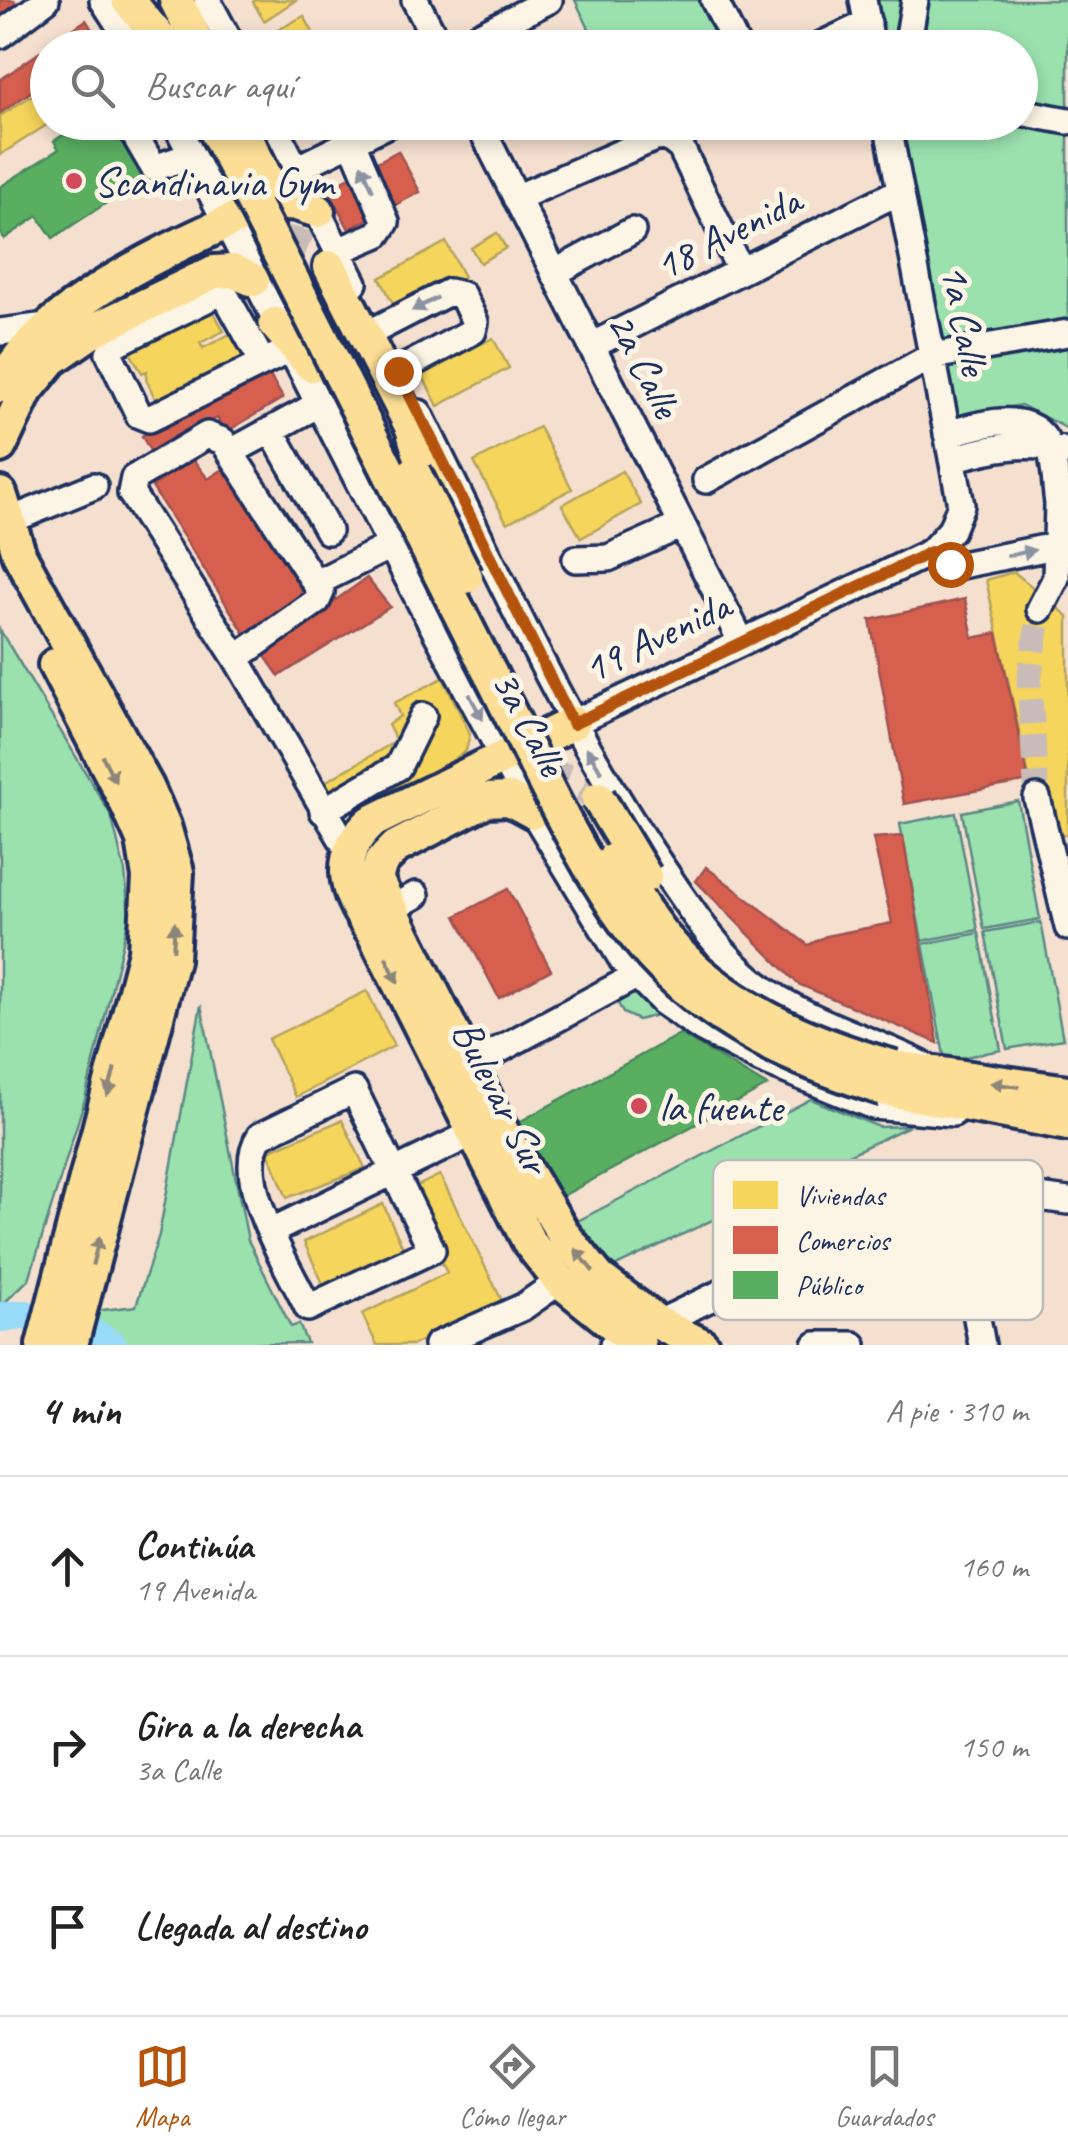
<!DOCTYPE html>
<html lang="es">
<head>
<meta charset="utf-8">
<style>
	:root { --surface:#fff; --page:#f2f2f2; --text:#222; --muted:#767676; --line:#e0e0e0; --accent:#b45309 }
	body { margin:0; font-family:Caveat,sans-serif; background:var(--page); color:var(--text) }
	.stop { position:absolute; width:30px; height:30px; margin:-22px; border:8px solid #b45309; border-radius:50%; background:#fff }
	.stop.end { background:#b45309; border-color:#fff; box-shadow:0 2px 10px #0008 }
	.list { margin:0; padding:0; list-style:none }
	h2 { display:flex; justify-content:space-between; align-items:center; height:130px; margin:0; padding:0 40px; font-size:42px }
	h2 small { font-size:32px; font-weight:400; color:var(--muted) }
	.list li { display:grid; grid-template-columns:65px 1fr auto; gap:30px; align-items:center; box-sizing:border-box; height:180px; padding:0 40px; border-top:2px solid var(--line) }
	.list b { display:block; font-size:38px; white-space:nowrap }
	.list p { margin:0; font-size:32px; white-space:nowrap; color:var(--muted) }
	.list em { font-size:32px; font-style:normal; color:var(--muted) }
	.icon { flex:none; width:55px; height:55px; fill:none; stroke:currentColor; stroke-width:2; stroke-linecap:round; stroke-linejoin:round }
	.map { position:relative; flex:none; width:1068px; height:1345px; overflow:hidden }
	.search { position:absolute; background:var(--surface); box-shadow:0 5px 15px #0003; left:30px; right:30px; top:30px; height:110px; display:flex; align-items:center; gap:25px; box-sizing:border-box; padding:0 35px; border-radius:55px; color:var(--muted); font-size:38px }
	.sheet { height:670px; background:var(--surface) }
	nav { display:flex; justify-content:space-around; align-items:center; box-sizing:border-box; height:140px; border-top:2px solid var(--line); background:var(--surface); font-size:28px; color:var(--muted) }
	nav a { display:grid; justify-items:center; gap:5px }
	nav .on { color:var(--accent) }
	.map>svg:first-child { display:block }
	.green { fill:#9be1ae; stroke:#5b8886; stroke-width:2.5 }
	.homes { fill:#f6d55c; stroke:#b4a35d; stroke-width:2.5 }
	.shops { fill:#d6604d; stroke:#9e5152; stroke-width:2.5 }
	.public { fill:#5aae61; stroke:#478860; stroke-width:2.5 }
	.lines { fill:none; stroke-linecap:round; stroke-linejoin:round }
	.river { stroke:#97dbf9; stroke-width:30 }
	.minor-tunnel { stroke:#c9bcb8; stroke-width:25; stroke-dasharray:25 12; stroke-linecap:butt }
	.major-tunnel { stroke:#c9bcb8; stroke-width:32; stroke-dasharray:32 16; stroke-linecap:butt }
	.minor-casing { stroke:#1b2f5e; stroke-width:32 }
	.major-casing { stroke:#1b2f5e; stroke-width:40 }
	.minor { stroke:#fcf5e5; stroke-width:25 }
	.major { stroke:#fcde96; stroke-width:32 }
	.major-bridge-casing { stroke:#1b2f5e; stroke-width:40; stroke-linecap:butt }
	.major-bridge { stroke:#fcde96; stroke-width:32 }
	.oneway { fill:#8c92a2 }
	.oneway2 { fill:#8c867a }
	.route { stroke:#b45309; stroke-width:12 }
	.poi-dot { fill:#d1495b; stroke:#fcf5e5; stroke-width:4 }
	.labels { text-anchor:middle; stroke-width:10; stroke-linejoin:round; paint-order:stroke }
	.poi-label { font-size:42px; fill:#1b2f5e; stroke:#fcf5e5; text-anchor:start }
	.street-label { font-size:42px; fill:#1b2f5e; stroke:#fcf5e5 }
	.key { fill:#fcf5e5; stroke:#b8babc; stroke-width:2.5 }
	.key-label { font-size:28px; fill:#1b2f5e }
</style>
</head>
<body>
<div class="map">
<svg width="1068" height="1345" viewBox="0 0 1068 1345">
	<rect width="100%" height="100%" fill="#f5dfcf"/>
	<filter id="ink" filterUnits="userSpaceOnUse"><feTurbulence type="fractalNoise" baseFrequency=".01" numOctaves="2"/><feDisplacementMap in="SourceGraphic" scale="20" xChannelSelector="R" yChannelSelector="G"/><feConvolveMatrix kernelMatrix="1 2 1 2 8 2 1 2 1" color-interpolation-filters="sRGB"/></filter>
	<g filter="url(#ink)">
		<path class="green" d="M 575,0 L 713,0 L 735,47 L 598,47 Z
			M 876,0 L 1068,0 L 1068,429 L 1021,405 L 954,418 L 899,123 L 1020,122 L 1020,48 L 885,47 Z
			M 0,630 L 111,815 L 125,872 L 129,917 L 85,1099 L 29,1279 L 0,1307 Z
			M 1018,801 L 1040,919 L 984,929 L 962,812 Z
			M 956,813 L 978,930 L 922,941 L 900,824 Z
			M 1041,922 L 1063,1039 L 1007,1049 L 985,932 Z
			M 979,933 L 1001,1050 L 945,1061 L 923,944 Z
			M 634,980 L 659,1007 L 654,1016 L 638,1020 L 623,1013 L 612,991 Z
			M 201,1005 L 248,1240 L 291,1327 L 299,1324 L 307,1343 L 83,1345 L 95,1311 L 136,1306 L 159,1235 Z
			M 811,1099 L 879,1127 L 909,1126 L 612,1268 L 570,1225 Z"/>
		<path class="homes" d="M 296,0 L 264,21 L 253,2 L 256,0 Z
			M 304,16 L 315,36 L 294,48 L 282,48 L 274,32 Z
			M 48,85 L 51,122 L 0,155 L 0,116 Z
			M 497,233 L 506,248 L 480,263 L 471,248 Z
			M 446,242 L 464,277 L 398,313 L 380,278 Z
			M 208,302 L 224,331 L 200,343 L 203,348 L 232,333 L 247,359 L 159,407 L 146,379 L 147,371 L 142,373 L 125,344 Z
			M 493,338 L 509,368 L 438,406 L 422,375 Z
			M 539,427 L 572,489 L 507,523 L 474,462 Z
			M 622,471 L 641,504 L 581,538 L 562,505 Z
			M 1014,572 L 1068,616 L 1068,835 L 1055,835 L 1046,789 L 1032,791 L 986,580 Z
			M 443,678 L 470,734 L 466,751 L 440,769 L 347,809 L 313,789 L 396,741 L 388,725 L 400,716 L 394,703 Z
			M 367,991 L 394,1046 L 296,1097 L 268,1039 Z
			M 342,1120 L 365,1168 L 287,1198 L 268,1151 Z
			M 440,1175 L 502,1301 L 413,1345 L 377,1345 L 362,1314 L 447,1273 L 407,1191 Z
			M 383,1204 L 404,1250 L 324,1286 L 304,1242 Z"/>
		<path class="shops" d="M 0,0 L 14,0 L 17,5 L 0,17 Z
			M 86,20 L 100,43 L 94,48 L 48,48 L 48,80 L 0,113 L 0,80 Z
			M 398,151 L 420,192 L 349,229 L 328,189 Z
			M 263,364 L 283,398 L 226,432 L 217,418 L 153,456 L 142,436 Z
			M 192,458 L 208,479 L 228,466 L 311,601 L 249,640 L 152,487 Z
			M 367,578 L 390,607 L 279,676 L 262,652 Z
			M 965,599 L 973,638 L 997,633 L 1029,781 L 904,804 L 870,620 Z
			M 903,836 L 938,1043 L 798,984 L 696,881 L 706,867 L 808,945 L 826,936 L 892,923 L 873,838 Z
			M 508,889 L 551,970 L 499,998 L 456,916 Z"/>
		<path class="public" d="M 83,122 L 114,122 L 149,175 L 53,238 L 38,216 L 4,239 L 0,232 L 0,187 L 59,149 L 54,141 Z
			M 680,1034 L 767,1086 L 553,1201 L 512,1126 Z"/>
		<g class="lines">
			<path class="river" d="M 0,1317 L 26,1315
				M 87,1330 L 112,1345"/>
			<path class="minor-tunnel" d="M 1037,798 L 1029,681 L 1040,609"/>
			<path class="major-tunnel" d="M 184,262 C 225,244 301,223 330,267
				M 489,781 C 525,772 572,770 598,798"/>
			<defs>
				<path id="minor" d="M 103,0 L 134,48
					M 207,0 L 233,48
					M 415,0 L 440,48
					M 714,0 L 738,48
					M 863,0 L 872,48
					M 0,35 L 46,0
					M 455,48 L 549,0
					M 815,48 L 868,23
					M 907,48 L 915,0
					M 1020,112 L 1068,121
					M 127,122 L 154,168 L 192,155
					M 175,122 L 421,604 L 533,812 L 623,961 L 663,1002 L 702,1029 L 761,1060 L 873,1106 L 953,1113
					M 272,122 L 354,283
					M 478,122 L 741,641
					M 296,169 L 392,122
					M 516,198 L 655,138 L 667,137 L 681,148 L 740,270
					M 338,251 L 378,234 L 386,222 L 352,142
					M 554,273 L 632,231
					M 377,329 L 449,292 L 462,295 L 475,322 L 473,331 L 398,371
					M 0,332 L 46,326
					M 591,346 L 900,191
					M 262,361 L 223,291 L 117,343 L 109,353 L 139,415 L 149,419 L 289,350
					M 419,413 C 495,566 564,724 661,866 C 689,907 717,952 756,983 C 806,1022 870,1038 925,1066
					M 271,430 L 328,531
					M 947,434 C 979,425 1031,406 1049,447 C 1056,463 1055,486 1058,503
					M 231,452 L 317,405
					M 952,459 C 991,448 1029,439 1068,452
					M 706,480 L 932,356 L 1068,333
					M 6,522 L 94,486
					M 931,552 L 961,565 L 1060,545
					M 576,559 L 608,558 L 682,525
					M 316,583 L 390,546
					M 1040,609 L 1056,578 L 1058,503 L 1068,494
					M 236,658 L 317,601 L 321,592 L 223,441 L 207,435 L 134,478 L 131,493 L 236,658 L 348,850
					M 573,723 L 931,552 L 951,530 L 961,505 L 887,122
					M 1037,798 L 1068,927
					M 323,811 L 398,767 L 423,716
					M 389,910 L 416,895
					M 456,1073 L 636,976
					M 354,1090 L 432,1250 L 308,1308 C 288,1265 231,1179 260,1136 Z
					M 953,1189 L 982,1345
					M 1031,1196 L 1068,1201
					M 272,1231 L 471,1134
					M 437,1345 L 523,1307 L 560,1281
					M 613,1345 L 929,1193 L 953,1189 L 1014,1195
					M 816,1345 L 853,1345"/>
				<path id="major" d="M 128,0 L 168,48
					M 176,0 L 200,48
					M 330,267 L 412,428 L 433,500
					M 275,324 L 311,365
					M 0,386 C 44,302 178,244 262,207 L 293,203 L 318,211
					M 0,446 L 26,391 L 52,359 L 94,330 L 214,272 L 233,271 L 253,280
					M 0,494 L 20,556 L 147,787 L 164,826 L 177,872 L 172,960 L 71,1345
					M 573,723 L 371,822 C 333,857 345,894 373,932 L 529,1242 L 560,1281 L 639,1345
					M 533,812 L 509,799 L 486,800 L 396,847 L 381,862 L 376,879 L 503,1133 L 564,1235 L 599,1278 L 658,1323 L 702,1345
					M 894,1067 L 1068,1092
					M 884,1089 L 1068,1124
					M 43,1345 L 145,952 L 149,877 L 143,840 L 127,804 L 55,665"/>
			</defs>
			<use href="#minor" class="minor-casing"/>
			<use href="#major" class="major-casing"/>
			<use href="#minor" class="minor"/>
			<use href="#major" class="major"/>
			<defs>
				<path id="major-bridge" d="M 211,122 C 308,305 397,491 491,675 C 533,758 591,888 652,956 C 715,1026 797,1061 884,1089
					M 238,122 L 269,184
					M 414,473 L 466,577
					M 598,798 L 645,876
					M 613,860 C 630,885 644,914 664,937 C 722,1006 809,1043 894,1067"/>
			</defs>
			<use href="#major-bridge" class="major-bridge-casing"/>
			<use href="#major-bridge" class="major-bridge"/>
		</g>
		<defs><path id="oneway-solid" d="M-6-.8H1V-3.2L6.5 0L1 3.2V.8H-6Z" transform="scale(2.5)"/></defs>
		<g class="oneway">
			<use href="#oneway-solid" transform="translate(367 177) rotate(-114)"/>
			<use href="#oneway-solid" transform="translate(425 304) rotate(153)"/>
			<use href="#oneway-solid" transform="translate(1021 553) rotate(-12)"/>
			<use href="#oneway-solid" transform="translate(476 707) rotate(62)"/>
			<use href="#oneway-solid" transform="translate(594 760) rotate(-121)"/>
		</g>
		<g class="oneway2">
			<use href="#oneway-solid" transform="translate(109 769) rotate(63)"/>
			<use href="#oneway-solid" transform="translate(174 936) rotate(-87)"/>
			<use href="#oneway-solid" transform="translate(392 970) rotate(64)"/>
			<use href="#oneway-solid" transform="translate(111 1082) rotate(105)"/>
			<use href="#oneway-solid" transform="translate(1005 1085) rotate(-172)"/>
			<use href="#oneway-solid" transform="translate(96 1251) rotate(-75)"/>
			<use href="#oneway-solid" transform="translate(584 1260) rotate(-129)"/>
		</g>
	</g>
	<g class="lines" filter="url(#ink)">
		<path class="route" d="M 398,371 L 573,724 L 931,552 L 950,564"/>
	</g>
	<g class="poi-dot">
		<circle cx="74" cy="181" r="10"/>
		<circle cx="639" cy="1106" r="10"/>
	</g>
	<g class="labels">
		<g class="poi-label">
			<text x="94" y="196">Scandinavia Gym</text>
			<text x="659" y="1121">la fuente</text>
		</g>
		<g class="street-label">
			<text transform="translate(727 232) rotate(-27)" y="15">18 Avenida</text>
			<text transform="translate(966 319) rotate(79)" y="15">1a Calle</text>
			<text transform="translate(645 364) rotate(63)" y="15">2a Calle</text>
			<text transform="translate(656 636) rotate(-26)" y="15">19 Avenida</text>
			<text transform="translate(530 722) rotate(62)" y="15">3a Calle</text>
			<text transform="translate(502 1096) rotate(63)" y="15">Bulevar Sur</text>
		</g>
	</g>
	<rect x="713" y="1160" width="330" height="160" rx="15" class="key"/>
	<rect x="733" y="1181" width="45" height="28" fill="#f6d55c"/>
	<rect x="733" y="1226" width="45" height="28" fill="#d6604d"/>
	<rect x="733" y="1271" width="45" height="28" fill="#5aae61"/>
	<g class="key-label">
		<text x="796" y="1205">Viviendas</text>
		<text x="796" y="1250">Comercios</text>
		<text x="796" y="1295">Público</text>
	</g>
</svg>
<div class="stop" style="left:950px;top:564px"></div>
<div class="stop end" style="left:398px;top:371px"></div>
<div class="search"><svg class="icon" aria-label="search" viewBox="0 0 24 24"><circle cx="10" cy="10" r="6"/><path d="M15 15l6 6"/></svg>Buscar aquí</div>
</div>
<section class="sheet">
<h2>4 min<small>A pie · 310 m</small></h2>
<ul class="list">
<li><svg class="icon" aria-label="ahead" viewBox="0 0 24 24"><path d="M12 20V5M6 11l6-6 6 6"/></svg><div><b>Continúa</b><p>19 Avenida</p></div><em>160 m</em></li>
<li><svg class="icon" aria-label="right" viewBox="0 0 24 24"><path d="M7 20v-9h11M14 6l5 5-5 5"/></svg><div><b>Gira a la derecha</b><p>3a Calle</p></div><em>150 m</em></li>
<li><svg class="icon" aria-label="arrive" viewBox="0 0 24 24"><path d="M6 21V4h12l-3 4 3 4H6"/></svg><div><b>Llegada al destino</b></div></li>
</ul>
</section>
<nav>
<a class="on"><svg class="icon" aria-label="map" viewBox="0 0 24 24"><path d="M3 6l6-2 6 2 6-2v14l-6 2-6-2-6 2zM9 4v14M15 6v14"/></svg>Mapa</a>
<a><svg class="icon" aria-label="directions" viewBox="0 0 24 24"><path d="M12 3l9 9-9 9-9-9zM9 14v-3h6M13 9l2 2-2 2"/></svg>Cómo llegar</a>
<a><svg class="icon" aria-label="saved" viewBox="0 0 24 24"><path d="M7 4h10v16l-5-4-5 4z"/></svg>Guardados</a>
</nav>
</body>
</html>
